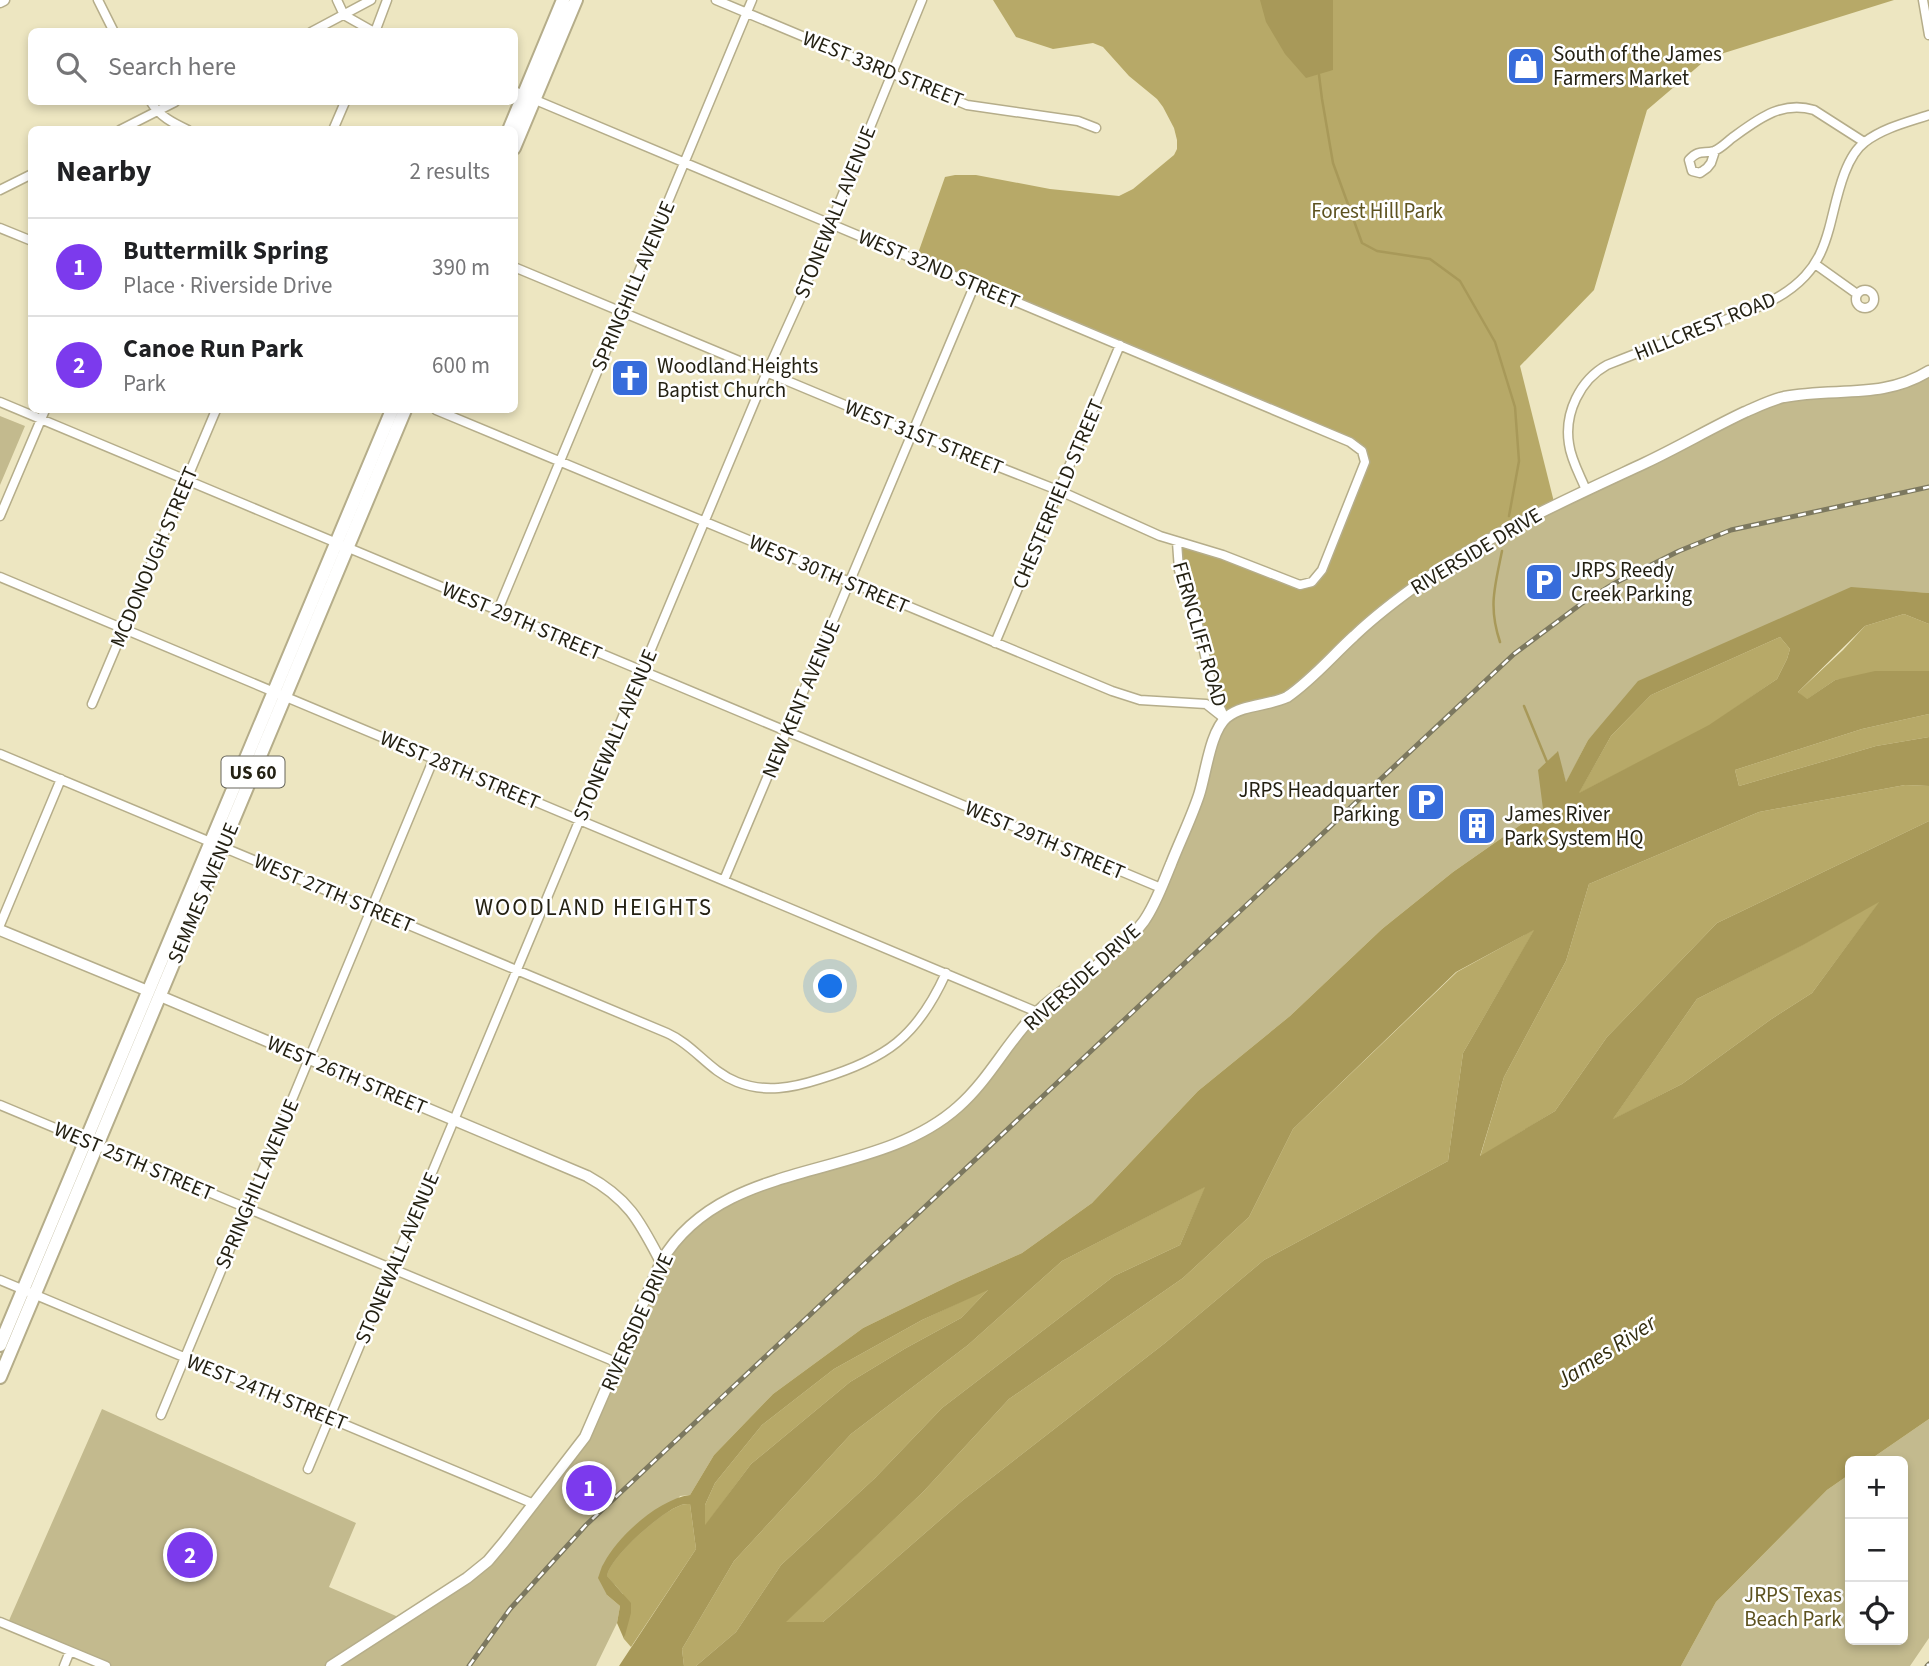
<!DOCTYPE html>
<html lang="en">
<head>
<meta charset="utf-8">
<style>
	:root { --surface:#fff; --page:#f2f2f2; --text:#202124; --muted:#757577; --line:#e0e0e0; --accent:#7c3aed }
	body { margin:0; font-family:"Source Sans 3",sans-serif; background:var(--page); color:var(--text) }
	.controls { position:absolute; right:21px; bottom:21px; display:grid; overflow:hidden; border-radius:10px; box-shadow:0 4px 10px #0003 }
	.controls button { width:63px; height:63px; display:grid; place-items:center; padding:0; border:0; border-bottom:2px solid var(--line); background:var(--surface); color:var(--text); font:35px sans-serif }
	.you { position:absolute; left:831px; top:987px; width:24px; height:24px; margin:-18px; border:5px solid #fff; border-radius:50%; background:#1a73e8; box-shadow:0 0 0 10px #1a73e833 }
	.badge { display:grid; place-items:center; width:46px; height:46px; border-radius:50%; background:var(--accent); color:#fff; font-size:23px; font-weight:700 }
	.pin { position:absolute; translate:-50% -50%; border:4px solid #fff; box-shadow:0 2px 7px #0006 }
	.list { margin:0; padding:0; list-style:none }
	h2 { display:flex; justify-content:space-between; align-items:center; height:91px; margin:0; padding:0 28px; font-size:30px }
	h2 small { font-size:23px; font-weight:400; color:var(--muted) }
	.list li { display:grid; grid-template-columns:46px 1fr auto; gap:21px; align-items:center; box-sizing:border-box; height:98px; padding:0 28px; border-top:2px solid var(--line) }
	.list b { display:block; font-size:26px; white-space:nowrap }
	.list p { margin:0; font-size:23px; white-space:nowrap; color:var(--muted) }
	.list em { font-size:23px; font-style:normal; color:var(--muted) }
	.icon { flex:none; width:38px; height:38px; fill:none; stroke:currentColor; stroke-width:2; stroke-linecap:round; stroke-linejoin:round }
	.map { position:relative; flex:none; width:1929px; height:1666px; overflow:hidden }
	.search { position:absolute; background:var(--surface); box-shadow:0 4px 10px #0003; left:28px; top:28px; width:490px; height:77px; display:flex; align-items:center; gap:18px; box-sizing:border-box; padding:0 24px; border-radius:10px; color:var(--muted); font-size:26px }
	.panel { position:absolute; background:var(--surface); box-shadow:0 4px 10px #0003; left:28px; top:126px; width:490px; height:287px; border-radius:10px }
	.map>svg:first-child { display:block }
	.green { fill:#c3ba8e }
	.forest { fill:#b7a968 }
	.water { fill:#a89959; fill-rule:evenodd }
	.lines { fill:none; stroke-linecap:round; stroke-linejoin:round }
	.stream { stroke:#a89959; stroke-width:2.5 }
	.minor-casing { stroke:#b5ad8a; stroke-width:11 }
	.tertiary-casing { stroke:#b5ad8a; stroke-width:13 }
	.primary-casing { stroke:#b5ad8a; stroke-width:16 }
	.minor { stroke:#fff; stroke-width:8 }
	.tertiary { stroke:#fff; stroke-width:10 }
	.primary { stroke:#fff; stroke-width:12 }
	.rail-casing { stroke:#7c785f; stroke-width:5 }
	.rail { stroke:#fff; stroke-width:2.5; stroke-dasharray:8; stroke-linecap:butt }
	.labels { text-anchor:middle; stroke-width:5; stroke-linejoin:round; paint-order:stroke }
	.shield { fill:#fff; stroke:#66645a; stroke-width:2 }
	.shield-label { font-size:19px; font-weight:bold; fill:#242113 }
	.poi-label { font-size:21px; fill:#242113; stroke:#fff; text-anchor:start }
	.street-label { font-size:21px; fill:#242113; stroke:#fff }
	.park-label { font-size:21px; fill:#5d5220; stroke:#fff }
	.neighbourhood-label { font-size:23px; letter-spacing:2px; fill:#242113; stroke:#fff }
	.water-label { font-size:23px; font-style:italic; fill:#332d0f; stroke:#fff }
</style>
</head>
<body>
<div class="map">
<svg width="1929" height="1666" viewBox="0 0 1929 1666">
	<rect width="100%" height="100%" fill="#ede6c1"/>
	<path class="green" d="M 1929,371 L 1929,593 L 1851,588 L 1608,718 L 1588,740 L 1566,783 L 1557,752 L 1547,762 L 1543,809 L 1453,872 L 1382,929 L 1290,1016 L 1198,1091 L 1092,1203 L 1022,1253 L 957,1282 L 863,1328 L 773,1394 L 714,1455 L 690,1495 L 680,1496 L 607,1595 L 620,1606 L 617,1623 L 596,1666 L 106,1666 L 7,1625 L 102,1409 L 356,1523 L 329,1587 L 403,1619 L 480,1568 L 579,1445 L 661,1262 L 718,1204 L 898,1143 L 948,1116 L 1020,1032 L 1121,945 L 1161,888 L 1222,722 L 1356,634 L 1449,563 L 1781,398 L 1855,393 Z
		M 0,416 L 25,426 L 0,485 Z
		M 1929,1419 L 1929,1638 L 1910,1666 L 1681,1666 L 1716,1602 L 1827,1490 L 1850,1474 L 1850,1640 L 1903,1640 L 1903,1461 L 1868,1461 Z"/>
	<path class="forest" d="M 993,0 L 1894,0 L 1708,58 L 1647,110 L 1594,290 L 1520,366 L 1555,506 L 1401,596 L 1296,690 L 1225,719 L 1183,579 L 1177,542 L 1296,584 L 1316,578 L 1363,464 L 1362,451 L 916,259 L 945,177 L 955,175 L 976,175 L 1050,189 L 1119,196 L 1133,189 L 1174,155 L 1177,149 L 1177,140 L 1174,128 L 1163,107 L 1157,99 L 1129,76 L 1103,47 L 1093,43 L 1053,49 L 1016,37 Z
		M 1904,614 L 1929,624 L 1929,671 L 1835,680 L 1806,700 L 1798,692 L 1843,650 L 1865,626 Z
		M 1780,637 L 1790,649 L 1787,659 L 1777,679 L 1709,726 L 1578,794 L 1611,736 L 1651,695 Z
		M 1929,714 L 1929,737 L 1876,746 L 1739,786 L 1735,770 L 1862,729 Z
		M 1905,785 L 1929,786 L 1929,821 L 1717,923 L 1607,1037 L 1555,1111 L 1480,1157 L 1504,1077 L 1566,961 L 1589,884 L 1759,812 Z
		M 1881,900 L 1812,993 L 1770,1020 L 1682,1084 L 1612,1120 L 1697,999 L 1802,945 Z
		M 1535,929 L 1463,1053 L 1448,1161 L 1264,1260 L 1165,1343 L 963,1500 L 823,1622 L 785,1622 L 923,1492 L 1009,1399 L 1183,1278 L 1249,1217 L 1293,1129 L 1457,972 Z
		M 1206,1186 L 1180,1245 L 1114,1276 L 942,1408 L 875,1478 L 781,1565 L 736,1632 L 696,1666 L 684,1666 L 682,1649 L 734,1561 L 851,1434 L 968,1345 L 1062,1261 Z
		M 990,1288 L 961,1318 L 906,1348 L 850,1382 L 751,1464 L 705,1526 L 705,1505 L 715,1483 L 762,1425 L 834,1369 L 922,1320 Z
		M 690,1504 L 696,1549 L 631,1647 L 624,1639 L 626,1626 L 623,1594 L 607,1576 C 610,1557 660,1513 679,1506 C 682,1504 687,1504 690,1504 Z"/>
	<path class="water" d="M 1260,0 L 1333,0 L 1333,70 L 1306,78 L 1285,54 L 1266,22 Z
		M 1851,587 L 1929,593 L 1929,624 L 1904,614 L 1865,626 L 1798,692 L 1807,699 L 1835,680 L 1875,671 L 1929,671 L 1929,714 L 1862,729 L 1735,770 L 1739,786 L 1876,746 L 1929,737 L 1929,786 L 1905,785 L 1759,812 L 1589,884 L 1566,961 L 1504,1077 L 1480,1156 L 1555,1111 L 1607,1037 L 1717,923 L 1929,821 L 1929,1419 L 1868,1461 L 1850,1461 L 1850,1474 L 1827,1490 L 1716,1602 L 1681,1666 L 696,1666 L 736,1632 L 781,1565 L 875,1478 L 942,1408 L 1114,1276 L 1180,1245 L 1205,1187 L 1062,1261 L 968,1345 L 851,1434 L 734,1561 L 682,1649 L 684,1666 L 619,1666 L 696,1549 L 690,1504 C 686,1504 683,1504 679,1506 C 660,1513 610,1557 607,1576 L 631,1603 L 631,1613 L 624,1639 L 617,1623 L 620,1606 L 607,1595 L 598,1578 C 600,1573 601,1567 604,1563 C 618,1536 659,1499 690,1495 L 714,1455 L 773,1394 L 863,1328 L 957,1282 L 1022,1253 L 1092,1203 L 1198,1091 L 1290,1016 L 1382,929 L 1453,872 L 1543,809 L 1538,770 L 1558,751 L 1566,782 L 1588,740 L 1638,681 ZM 1780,637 L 1790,649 L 1787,659 L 1777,679 L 1709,725 L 1579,793 L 1611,736 L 1651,695 ZM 1879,902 L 1812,993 L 1770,1020 L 1682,1084 L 1613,1119 L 1697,999 L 1803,945 ZM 1534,930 L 1463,1053 L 1448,1161 L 1264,1260 L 1165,1343 L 963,1500 L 823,1622 L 786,1622 L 923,1492 L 1009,1399 L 1183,1278 L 1249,1217 L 1293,1129 L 1456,972 ZM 988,1290 L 961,1318 L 906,1348 L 850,1382 L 751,1464 L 705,1525 L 705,1505 L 715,1483 L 762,1425 L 834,1369 L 922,1320 Z"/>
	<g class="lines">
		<path class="stream" d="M 1319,75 L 1322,99 L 1333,163 L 1362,243 L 1377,251 L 1430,259 L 1460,281 L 1495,342 L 1515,407 L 1519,461 L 1509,516
			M 1500,642 C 1488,606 1495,586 1502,551
			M 1524,706 L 1547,762"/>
		<defs>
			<path id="minor" d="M 98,0 L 114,32
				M 337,0 L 344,15 L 374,32
				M 716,0 L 967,105 L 1078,121 L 1096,128
				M 1923,0 L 1929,35
				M 311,32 L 371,0
				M 375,32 L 387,0
				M 514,91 L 1350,442 L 1362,451 L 1365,462 L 1322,570 L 1312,582 L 1300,585 L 1223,555 L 1160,536 L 1060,491 L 905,430 L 514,267
				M 151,102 C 159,116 173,123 188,130
				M 120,130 L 175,102
				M 333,130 L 345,102
				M 1715,151 L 1711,163 L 1707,168 L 1700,173 L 1692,171 L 1689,160 C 1699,149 1703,154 1714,151 C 1720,149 1727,142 1732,138 C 1757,120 1781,100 1814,110 L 1864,142
				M 0,190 L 32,174
				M 0,228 L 32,241
				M 1815,264 L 1857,294
				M1856 299a9 9 0 1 1 18 0a9 9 0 1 1-18 0Z
				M 0,402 L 1161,888
				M 436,410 L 1112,691 L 1140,700 L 1206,704 L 1225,719
				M 1586,490 C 1580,475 1571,460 1569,444 C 1564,413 1580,380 1607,365 C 1640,352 1673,339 1706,327 C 1741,313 1779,304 1805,276 C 1818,262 1824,247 1829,229 C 1836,204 1843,158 1865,142 C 1883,128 1908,122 1929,115
				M 0,516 L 45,410
				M 1177,542 L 1179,570 L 1196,616 L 1214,695 L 1223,714
				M 0,577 L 1037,1012
				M 498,610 L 752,0
				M 995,643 L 1120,345
				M 92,704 L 216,410
				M 0,754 L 667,1033 C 694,1045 709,1071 737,1082 C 765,1093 792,1088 820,1079 C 886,1059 917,1037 946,973
				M 724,880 L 975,284
				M 0,925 L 61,779
				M 0,1105 L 618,1363
				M 0,1280 L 534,1504
				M 161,1415 L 434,758
				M 308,1469 L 767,372 L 800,299 L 922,0
				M 0,1622 L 106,1666
				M 64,1666 L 70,1651"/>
			<path id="tertiary" d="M 0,2 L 4,0
				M 0,930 L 148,991
				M 160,996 L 587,1176 C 629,1199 640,1222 661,1262
				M 331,1666 L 467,1578 L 488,1561 L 504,1542 L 585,1437 L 661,1262 C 723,1155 873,1183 958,1107 C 989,1080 1007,1042 1036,1013 C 1069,981 1116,959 1144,921 C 1156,904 1163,883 1171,864 C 1180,841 1191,819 1199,795 C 1206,774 1210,731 1227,717 C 1244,704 1268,706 1287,697 C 1312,680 1332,656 1354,636 C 1376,615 1400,597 1424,580 C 1493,532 1570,498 1645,463 C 1679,447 1711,428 1745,412 C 1757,407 1771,400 1784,397 C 1835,387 1882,400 1929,371"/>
			<path id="primary" d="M 509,130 L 563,0
				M 514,148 L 576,0
				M 0,1345 L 392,410
				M 0,1377 L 405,410"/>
		</defs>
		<use href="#minor" class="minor-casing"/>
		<use href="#tertiary" class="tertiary-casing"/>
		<use href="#primary" class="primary-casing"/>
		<use href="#minor" class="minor"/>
		<use href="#tertiary" class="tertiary"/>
		<use href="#primary" class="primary"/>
		<defs>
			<path id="rail" d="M 469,1666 L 510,1609 L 586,1525 L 1514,654 L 1581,604 L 1613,584 L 1679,551 L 1731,530 L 1929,487
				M 1927,1666 L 1929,1664"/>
		</defs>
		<use href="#rail" class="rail-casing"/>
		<use href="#rail" class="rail"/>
	</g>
	<defs>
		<symbol id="shop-square" viewBox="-11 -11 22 22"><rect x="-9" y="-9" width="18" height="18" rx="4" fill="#376cdb" stroke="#fff"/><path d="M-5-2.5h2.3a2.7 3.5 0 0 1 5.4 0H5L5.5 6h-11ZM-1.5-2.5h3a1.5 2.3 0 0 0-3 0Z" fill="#fff"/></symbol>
		<symbol id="church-square" viewBox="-11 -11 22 22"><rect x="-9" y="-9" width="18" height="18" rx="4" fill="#376cdb" stroke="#fff"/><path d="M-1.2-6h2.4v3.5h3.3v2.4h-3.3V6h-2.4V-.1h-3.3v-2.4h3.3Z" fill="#fff"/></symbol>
		<symbol id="parking-square" viewBox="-11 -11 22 22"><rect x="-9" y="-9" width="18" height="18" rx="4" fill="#376cdb" stroke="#fff"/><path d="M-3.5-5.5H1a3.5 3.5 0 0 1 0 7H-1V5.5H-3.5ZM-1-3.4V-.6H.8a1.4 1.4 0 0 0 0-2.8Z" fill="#fff"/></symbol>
		<symbol id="building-square" viewBox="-11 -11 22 22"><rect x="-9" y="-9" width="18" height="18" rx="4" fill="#376cdb" stroke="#fff"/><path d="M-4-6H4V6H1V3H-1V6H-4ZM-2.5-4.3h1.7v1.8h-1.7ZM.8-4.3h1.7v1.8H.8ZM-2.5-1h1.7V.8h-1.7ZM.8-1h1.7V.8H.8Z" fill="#fff"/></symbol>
	</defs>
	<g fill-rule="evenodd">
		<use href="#shop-square" x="1504" y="44" width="44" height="44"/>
		<use href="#church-square" x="608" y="356" width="44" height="44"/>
		<use href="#parking-square" x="1522" y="560" width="44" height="44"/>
		<use href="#parking-square" x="1404" y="780" width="44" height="44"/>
		<use href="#building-square" x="1455" y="804" width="44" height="44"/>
	</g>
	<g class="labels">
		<rect class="shield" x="221.5" y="756.5" width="63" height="31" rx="5"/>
		<g class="shield-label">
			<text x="253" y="779">US 60</text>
		</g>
		<g class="poi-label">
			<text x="1553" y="61">South of the James<tspan x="1553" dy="24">Farmers Market</tspan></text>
			<text x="657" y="373">Woodland Heights<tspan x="657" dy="24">Baptist Church</tspan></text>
			<text x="1571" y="577">JRPS Reedy<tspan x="1571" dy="24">Creek Parking</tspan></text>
			<text x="1399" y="797" text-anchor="end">JRPS Headquarter<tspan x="1399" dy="24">Parking</tspan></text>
			<text x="1504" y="821">James River<tspan x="1504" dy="24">Park System HQ</tspan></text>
		</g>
		<g class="street-label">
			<text transform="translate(883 69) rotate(22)" y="7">WEST 33RD STREET</text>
			<text transform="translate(835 212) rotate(-68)" y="7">STONEWALL AVENUE</text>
			<text transform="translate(939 269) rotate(23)" y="7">WEST 32ND STREET</text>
			<text transform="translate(633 286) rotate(-67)" y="7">SPRINGHILL AVENUE</text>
			<text transform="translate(1705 326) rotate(-22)" y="7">HILLCREST ROAD</text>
			<text transform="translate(924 437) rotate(22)" y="7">WEST 31ST STREET</text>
			<text transform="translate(1058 494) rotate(-67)" y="7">CHESTERFIELD STREET</text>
			<text transform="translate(1476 551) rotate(-31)" y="7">RIVERSIDE DRIVE</text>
			<text transform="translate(154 557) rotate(-67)" y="7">MCDONOUGH STREET</text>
			<text transform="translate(829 574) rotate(23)" y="7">WEST 30TH STREET</text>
			<text transform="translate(522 621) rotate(23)" y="7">WEST 29TH STREET</text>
			<text transform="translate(1200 634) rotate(74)" y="7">FERNCLIFF ROAD</text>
			<text transform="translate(801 699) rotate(-67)" y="7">NEW KENT AVENUE</text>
			<text transform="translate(615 735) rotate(-67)" y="7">STONEWALL AVENUE</text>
			<text transform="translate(460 770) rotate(23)" y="7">WEST 28TH STREET</text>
			<text transform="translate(1045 840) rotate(23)" y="7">WEST 29TH STREET</text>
			<text transform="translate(203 893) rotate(-67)" y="7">SEMMES AVENUE</text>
			<text transform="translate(334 893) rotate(23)" y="7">WEST 27TH STREET</text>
			<text transform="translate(1082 977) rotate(-42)" y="7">RIVERSIDE DRIVE</text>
			<text transform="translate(347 1075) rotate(23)" y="7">WEST 26TH STREET</text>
			<text transform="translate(134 1161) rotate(23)" y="7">WEST 25TH STREET</text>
			<text transform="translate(257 1184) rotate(-67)" y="7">SPRINGHILL AVENUE</text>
			<text transform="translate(397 1258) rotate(-67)" y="7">STONEWALL AVENUE</text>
			<text transform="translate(637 1322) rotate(-66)" y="7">RIVERSIDE DRIVE</text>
			<text transform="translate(267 1392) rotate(22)" y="7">WEST 24TH STREET</text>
		</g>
		<g class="park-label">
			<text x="1377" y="218">Forest Hill Park</text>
			<text x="1793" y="1602">JRPS Texas<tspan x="1793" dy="24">Beach Park</tspan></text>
		</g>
		<g class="neighbourhood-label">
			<text x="594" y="915">WOODLAND HEIGHTS</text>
		</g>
		<g class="water-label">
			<text transform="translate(1606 1351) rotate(-33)" y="8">James River</text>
		</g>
	</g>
</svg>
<div class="controls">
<button>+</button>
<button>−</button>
<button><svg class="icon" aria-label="locate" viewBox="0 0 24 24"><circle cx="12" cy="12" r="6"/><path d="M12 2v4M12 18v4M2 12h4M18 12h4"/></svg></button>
</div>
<div class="you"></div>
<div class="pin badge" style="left:589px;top:1488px">1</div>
<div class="pin badge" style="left:190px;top:1555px">2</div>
<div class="search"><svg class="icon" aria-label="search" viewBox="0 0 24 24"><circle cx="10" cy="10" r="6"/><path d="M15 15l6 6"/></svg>Search here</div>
<section class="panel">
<h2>Nearby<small>2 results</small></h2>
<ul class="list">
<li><span class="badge">1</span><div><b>Buttermilk Spring</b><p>Place · Riverside Drive</p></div><em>390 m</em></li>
<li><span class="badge">2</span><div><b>Canoe Run Park</b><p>Park</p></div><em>600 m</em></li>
</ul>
</section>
</div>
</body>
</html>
